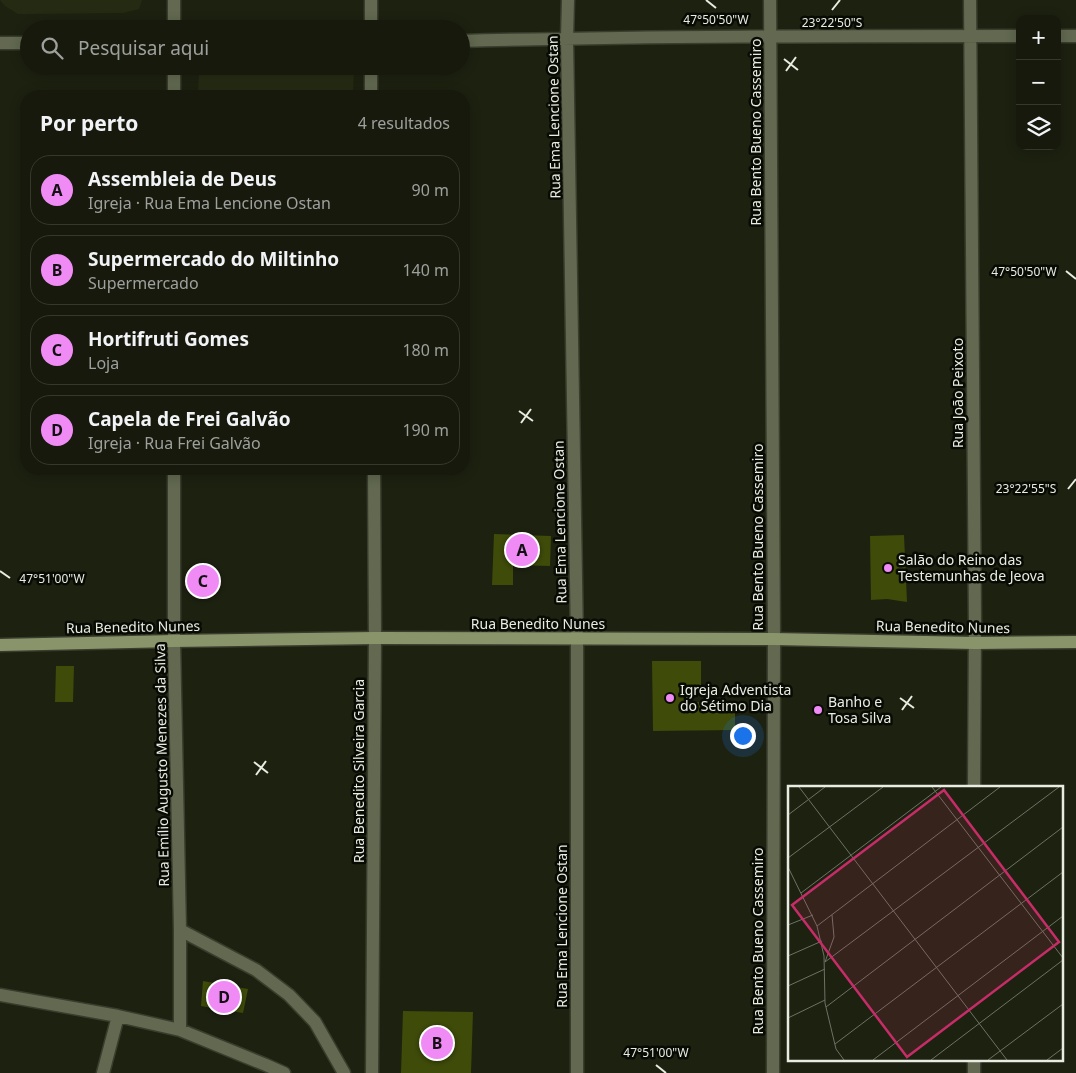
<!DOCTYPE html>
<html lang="pt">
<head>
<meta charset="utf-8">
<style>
	:root { --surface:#16190c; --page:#1f2215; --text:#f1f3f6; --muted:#9ea09d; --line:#35382d; --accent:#f08bf6 }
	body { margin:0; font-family:"Noto Sans",sans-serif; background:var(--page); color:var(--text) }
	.controls { position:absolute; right:15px; top:15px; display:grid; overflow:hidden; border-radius:10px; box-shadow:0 2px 12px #0003 }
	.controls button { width:45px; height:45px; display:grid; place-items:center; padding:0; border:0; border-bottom:1px solid var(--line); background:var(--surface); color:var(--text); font:25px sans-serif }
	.you { position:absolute; left:742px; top:735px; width:18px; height:18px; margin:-12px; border:4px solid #fff; border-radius:50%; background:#1a73e8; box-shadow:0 0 0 8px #1a73e833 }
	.badge { display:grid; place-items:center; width:32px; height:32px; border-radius:50%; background:var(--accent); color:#111; font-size:16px; font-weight:700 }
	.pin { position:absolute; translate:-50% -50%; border:2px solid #fff; box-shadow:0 1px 5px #0006 }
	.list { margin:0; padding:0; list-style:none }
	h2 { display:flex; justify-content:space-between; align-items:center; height:65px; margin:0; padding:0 20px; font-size:21px }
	h2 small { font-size:16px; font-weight:400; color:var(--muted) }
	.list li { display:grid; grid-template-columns:32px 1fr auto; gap:15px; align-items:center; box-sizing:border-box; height:70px; margin:0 10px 10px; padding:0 10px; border:1px solid var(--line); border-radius:20px }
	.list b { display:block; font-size:19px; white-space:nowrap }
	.list p { margin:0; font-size:16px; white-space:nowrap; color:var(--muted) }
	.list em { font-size:16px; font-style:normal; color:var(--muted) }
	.icon { flex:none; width:28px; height:28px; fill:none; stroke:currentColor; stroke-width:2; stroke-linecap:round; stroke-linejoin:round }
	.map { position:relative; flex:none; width:1076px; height:1073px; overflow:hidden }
	.search { position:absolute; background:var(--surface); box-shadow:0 2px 12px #0003; left:20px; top:20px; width:450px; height:55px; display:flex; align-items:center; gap:12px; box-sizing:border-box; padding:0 18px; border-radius:28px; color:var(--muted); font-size:19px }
	.panel { position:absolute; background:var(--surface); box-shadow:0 2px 12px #0003; left:20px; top:90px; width:450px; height:385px; border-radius:20px }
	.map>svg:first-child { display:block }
	.built { fill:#252b13 }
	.building { fill:#3e4b09 }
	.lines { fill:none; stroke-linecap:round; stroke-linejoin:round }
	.street-casing { stroke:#393d2d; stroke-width:15 }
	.secondary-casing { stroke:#393d2d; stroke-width:15 }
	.street { stroke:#626950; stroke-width:12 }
	.secondary { stroke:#89946b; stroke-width:12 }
	.ticks { fill:none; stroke:#e8ece1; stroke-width:2 }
	.poi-dot { fill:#f08bf6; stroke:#080a04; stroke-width:2 }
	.labels { text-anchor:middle; stroke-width:5; stroke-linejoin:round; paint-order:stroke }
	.street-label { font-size:14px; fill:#e8ece1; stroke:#080a04 }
	.poi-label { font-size:14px; fill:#e8ece1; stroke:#080a04; text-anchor:start }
	.inset-road { fill:none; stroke:#6e7264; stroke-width:1 }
	.view { fill:#c62d68; fill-opacity:0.15; stroke:#c62d68; stroke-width:2.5 }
	.inset-edge { fill:none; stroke:#e8ece1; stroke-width:2.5 }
	.ticks-label { font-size:12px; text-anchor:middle; fill:#e8ece1; stroke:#080a04; stroke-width:5; stroke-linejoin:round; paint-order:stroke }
</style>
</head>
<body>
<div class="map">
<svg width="1076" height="1073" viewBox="0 0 1076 1073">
	<rect width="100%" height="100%" fill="#1d2110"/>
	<path class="built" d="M 0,0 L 142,0 L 139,9 L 123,13 L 18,14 L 5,6 Z
		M 253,66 L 354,66 L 353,96 L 198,96 L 199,67 Z"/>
	<path class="building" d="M 494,534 L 551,536 L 550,566 L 513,565 L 513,585 L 492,585 Z
		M 904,535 L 907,602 L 887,599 L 871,600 L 870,536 Z
		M 652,661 L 701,661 L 701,691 L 687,694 L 687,702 L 735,702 L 735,730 L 653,731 Z
		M 56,666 L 74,666 L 73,702 L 55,702 Z
		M 203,981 L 248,989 L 243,1013 L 201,1006 Z
		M 403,1011 L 473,1012 L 471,1073 L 401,1073 Z"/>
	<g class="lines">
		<defs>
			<path id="street" d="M 568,0 L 567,38 L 577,639 L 577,1073
				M 770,0 L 774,639 L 773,1073
				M 970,0 L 975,624 L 974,787
				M 174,29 L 174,0
				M 371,29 L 371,0
				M 1057,36 L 1076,36
				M 461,41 C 647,36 834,36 1020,36
				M 0,43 L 29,43
				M 174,66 L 174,96
				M 371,66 L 371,96
				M 174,469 L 174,641 L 180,930 L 180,1030
				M 180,930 L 256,970 L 289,995 L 315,1022 L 344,1073
				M 0,995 L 118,1016 L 180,1030 L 266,1065 L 284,1073
				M 974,1059 L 974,1073
				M 103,1073 L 118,1016
				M 372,1073 L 375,638 L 374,469"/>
			<path id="secondary" d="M 0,645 L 174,641 L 375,638 L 774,639 L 975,643 L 1076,642"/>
		</defs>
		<use href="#street" class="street-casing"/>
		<use href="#secondary" class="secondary-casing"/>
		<use href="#street" class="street"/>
		<use href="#secondary" class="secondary"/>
	</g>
	<path class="ticks" d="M 706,0 L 716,8M 832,10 L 840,0M 784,59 L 798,70M 786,71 L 796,57M 1066,271 L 1076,279M 519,411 L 533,421M 521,423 L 531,409M 1068,489 L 1076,479M 0,571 L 10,578M 900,698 L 914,708M 902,710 L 912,696M 254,762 L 268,773M 256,775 L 266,761M 656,1065 L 666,1073"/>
	<g class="poi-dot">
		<circle cx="888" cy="568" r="5"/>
		<circle cx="670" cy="698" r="5"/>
		<circle cx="818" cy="710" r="5"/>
	</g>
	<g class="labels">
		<g class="street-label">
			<text transform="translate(554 117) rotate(-91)" y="5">Rua Ema Lencione Ostan</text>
			<text transform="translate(756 132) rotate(-90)" y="5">Rua Bento Bueno Cassemiro</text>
			<text transform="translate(958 393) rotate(-90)" y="5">Rua João Peixoto</text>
			<text transform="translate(560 522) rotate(-91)" y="5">Rua Ema Lencione Ostan</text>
			<text transform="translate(758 537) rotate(-90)" y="5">Rua Bento Bueno Cassemiro</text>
			<text x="538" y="629">Rua Benedito Nunes</text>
			<text transform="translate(133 627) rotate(-1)" y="5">Rua Benedito Nunes</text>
			<text transform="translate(943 627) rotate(1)" y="5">Rua Benedito Nunes</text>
			<text transform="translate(162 765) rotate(-91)" y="5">Rua Emílio Augusto Menezes da Silva</text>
			<text transform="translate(359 771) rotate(-90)" y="5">Rua Benedito Silveira Garcia</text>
			<text transform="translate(562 926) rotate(-90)" y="5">Rua Ema Lencione Ostan</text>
			<text transform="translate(758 941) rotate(-90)" y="5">Rua Bento Bueno Cassemiro</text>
		</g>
		<g class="poi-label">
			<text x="898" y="565">Salão do Reino das<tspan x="898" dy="16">Testemunhas de Jeova</tspan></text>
			<text x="680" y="695">Igreja Adventista<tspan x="680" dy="16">do Sétimo Dia</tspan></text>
			<text x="828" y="707">Banho e<tspan x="828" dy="16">Tosa Silva</tspan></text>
		</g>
	</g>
	<g transform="translate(788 786)">
		<rect width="275" height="275" fill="#1d2110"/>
		<path class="inset-road" d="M 11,1 L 219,274M 144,1 L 275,172M 0,29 L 37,1M 0,72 L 95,1M 0,81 L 29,140 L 36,170 L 37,217 L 48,263 L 56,274M 13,107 L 153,1M 0,139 L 25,129M 29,140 L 212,1M 0,170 L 34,155M 37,176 L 271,1M 37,176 L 46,151 L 44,129M 0,200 L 37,183M 38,221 L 275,41M 0,232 L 37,214M 47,258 L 275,86M 85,274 L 275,130M 143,274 L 275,174M 200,274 L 275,218M 259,274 L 275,262"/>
		<path class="view" d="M 156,4 L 271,156 L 119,271 L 4,119 Z"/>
		<rect width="275" height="275" class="inset-edge"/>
	</g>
	<g class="ticks-label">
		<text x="716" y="24">47°50'50"W</text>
		<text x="832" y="27">23°22'50"S</text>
		<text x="1024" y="276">47°50'50"W</text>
		<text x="1026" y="493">23°22'55"S</text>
		<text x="52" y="583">47°51'00"W</text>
		<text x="656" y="1057">47°51'00"W</text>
	</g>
</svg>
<div class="controls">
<button>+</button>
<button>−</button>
<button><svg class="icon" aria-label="layers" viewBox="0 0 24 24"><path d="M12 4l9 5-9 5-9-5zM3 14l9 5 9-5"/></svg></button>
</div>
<div class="you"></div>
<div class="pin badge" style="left:522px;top:550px">A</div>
<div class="pin badge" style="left:437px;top:1043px">B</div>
<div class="pin badge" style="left:203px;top:581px">C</div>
<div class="pin badge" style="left:224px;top:997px">D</div>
<div class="search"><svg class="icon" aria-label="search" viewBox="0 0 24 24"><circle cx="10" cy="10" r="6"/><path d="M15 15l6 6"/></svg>Pesquisar aqui</div>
<section class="panel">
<h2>Por perto<small>4 resultados</small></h2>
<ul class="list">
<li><span class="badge">A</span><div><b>Assembleia de Deus</b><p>Igreja · Rua Ema Lencione Ostan</p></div><em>90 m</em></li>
<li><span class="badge">B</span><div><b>Supermercado do Miltinho</b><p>Supermercado</p></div><em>140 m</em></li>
<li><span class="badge">C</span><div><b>Hortifruti Gomes</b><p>Loja</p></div><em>180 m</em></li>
<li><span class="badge">D</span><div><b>Capela de Frei Galvão</b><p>Igreja · Rua Frei Galvão</p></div><em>190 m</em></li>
</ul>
</section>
</div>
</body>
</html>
